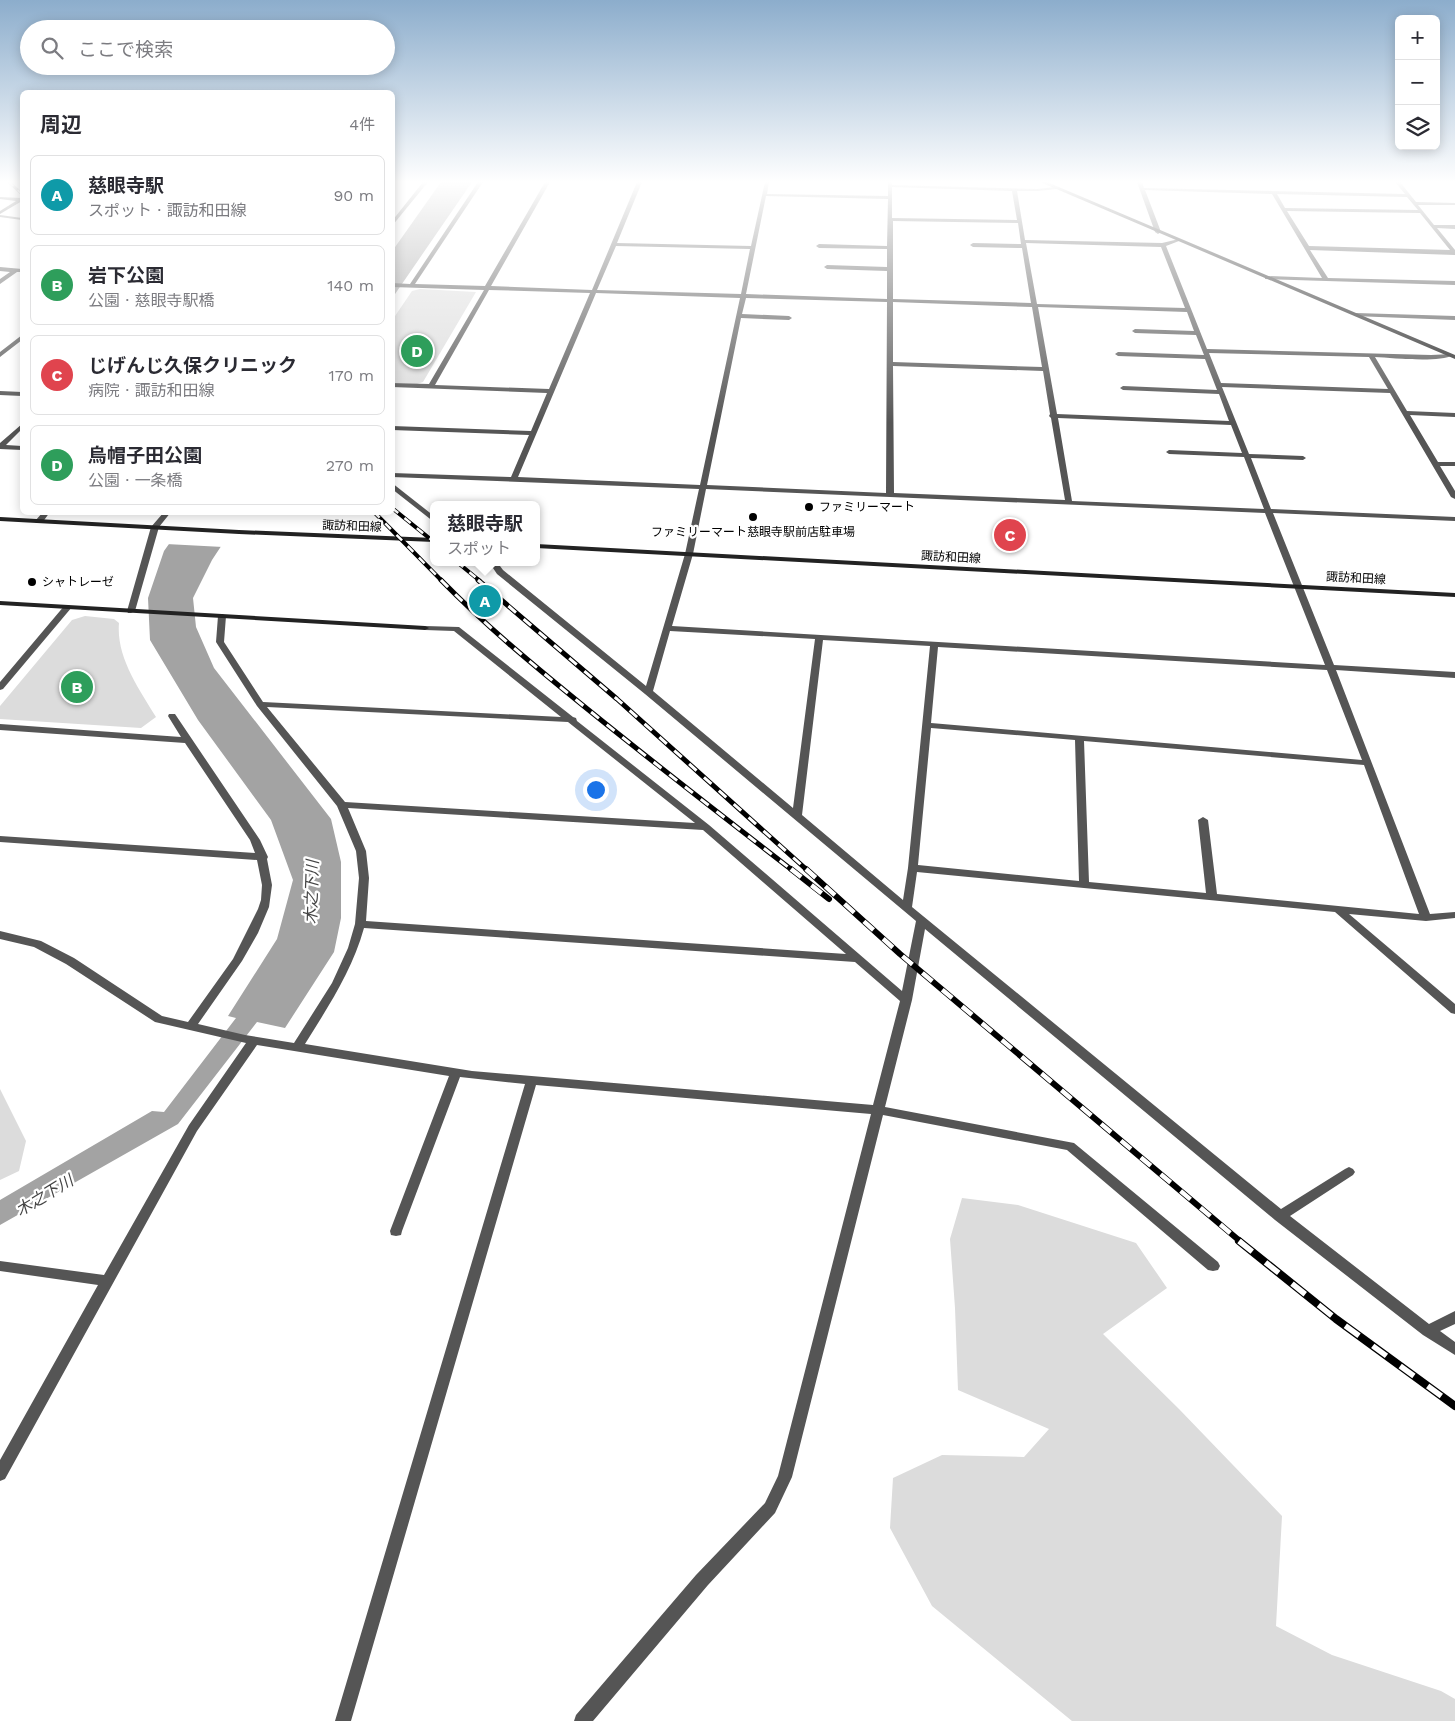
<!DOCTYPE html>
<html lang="ja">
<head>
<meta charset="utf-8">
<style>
	:root { --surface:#fff; --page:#f2f2f3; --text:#2b2b33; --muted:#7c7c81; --line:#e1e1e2; --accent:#000 }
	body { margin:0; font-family:"Work Sans","Noto Sans JP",sans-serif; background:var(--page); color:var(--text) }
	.controls { position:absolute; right:15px; top:15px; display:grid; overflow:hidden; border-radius:8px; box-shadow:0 2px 12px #0003 }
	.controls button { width:45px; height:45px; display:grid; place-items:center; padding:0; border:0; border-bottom:1px solid var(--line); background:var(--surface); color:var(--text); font:25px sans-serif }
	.you { position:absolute; left:595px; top:789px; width:18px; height:18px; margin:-12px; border:4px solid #fff; border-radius:50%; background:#1a73e8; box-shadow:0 0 0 8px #1a73e833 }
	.badge { display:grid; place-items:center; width:32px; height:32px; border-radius:50%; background:var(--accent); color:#fff; font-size:16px; font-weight:700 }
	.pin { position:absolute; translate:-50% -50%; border:2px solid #fff; box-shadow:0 1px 5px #0006 }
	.popup { position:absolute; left:430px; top:501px; width:110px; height:65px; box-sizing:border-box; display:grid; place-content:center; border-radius:8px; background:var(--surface); filter:drop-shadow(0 1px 4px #0005); font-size:16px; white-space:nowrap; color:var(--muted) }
	.popup b { font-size:19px; color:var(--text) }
	.popup::after { content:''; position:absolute; left:50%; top:100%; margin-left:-10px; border:10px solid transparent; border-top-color:var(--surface) }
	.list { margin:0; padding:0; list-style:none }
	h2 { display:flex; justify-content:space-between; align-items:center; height:65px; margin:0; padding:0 20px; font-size:21px }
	h2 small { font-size:16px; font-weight:400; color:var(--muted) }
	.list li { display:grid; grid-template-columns:32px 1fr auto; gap:15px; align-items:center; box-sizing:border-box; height:80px; margin:0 10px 10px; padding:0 10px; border:1px solid var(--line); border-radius:8px }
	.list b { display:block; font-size:19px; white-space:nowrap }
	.list p { margin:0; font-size:16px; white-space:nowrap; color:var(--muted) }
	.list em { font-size:16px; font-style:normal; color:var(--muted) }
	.icon { flex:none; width:28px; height:28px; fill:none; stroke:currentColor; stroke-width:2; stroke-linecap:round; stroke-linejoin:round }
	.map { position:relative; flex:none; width:1455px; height:1721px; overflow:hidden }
	.search { position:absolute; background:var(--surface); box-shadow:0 2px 12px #0003; left:20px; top:20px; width:375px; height:55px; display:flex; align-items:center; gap:12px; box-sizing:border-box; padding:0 18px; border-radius:28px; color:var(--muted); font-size:19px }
	.panel { position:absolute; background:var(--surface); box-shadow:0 2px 12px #0003; left:20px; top:90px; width:375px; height:425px; border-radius:8px }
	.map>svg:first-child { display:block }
	.green { fill:#dcdcdc }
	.water { fill:#a3a3a3 }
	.pier { fill:#fff }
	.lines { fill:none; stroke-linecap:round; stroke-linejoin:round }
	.street { fill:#555; fill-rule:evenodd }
	.secondary { fill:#222; fill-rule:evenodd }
	.rail-far4-casing { stroke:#000; stroke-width:3 }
	.rail-far3-casing { stroke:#000; stroke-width:4 }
	.rail-far2-casing { stroke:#000; stroke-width:5 }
	.rail-far1-casing { stroke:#000; stroke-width:6 }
	.rail-casing { stroke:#000; stroke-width:8 }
	.rail-far4 { stroke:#fff; stroke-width:2; stroke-dasharray:6; stroke-linecap:butt }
	.rail-far3 { stroke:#fff; stroke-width:2.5; stroke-dasharray:8; stroke-linecap:butt }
	.rail-far2 { stroke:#fff; stroke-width:3; stroke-dasharray:10; stroke-linecap:butt }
	.rail-far1 { stroke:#fff; stroke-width:4.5; stroke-dasharray:13; stroke-linecap:butt }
	.rail { stroke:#fff; stroke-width:5.5; stroke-dasharray:17; stroke-linecap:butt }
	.poi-dot { fill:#000; stroke:#fff; stroke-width:2 }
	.labels { text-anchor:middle; stroke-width:4.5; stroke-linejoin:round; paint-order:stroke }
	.far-poi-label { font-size:12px; fill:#000; stroke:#fff; text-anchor:start }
	.far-street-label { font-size:12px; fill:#000; stroke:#fff }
	.water-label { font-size:16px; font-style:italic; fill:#444; stroke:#fff }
</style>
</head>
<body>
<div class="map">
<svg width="1455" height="1721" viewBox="0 0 1455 1721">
	<rect width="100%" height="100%" fill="#fff"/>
	<path class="green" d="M 420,289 L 476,292 L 423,382 L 417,384 L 393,383 L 393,319 L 412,291 Z
		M 85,616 L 114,619 L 119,623 C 116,657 139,689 156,717 L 141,728 L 0,719 L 0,706 L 72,620 Z
		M 0,1089 L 26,1141 L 19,1171 L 0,1180 Z
		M 962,1198 L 1018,1205 L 1136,1243 L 1167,1288 L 1103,1334 L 1179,1409 L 1282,1516 L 1276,1626 L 1332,1655 L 1441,1691 L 1455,1699 L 1455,1721 L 1072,1721 L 932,1606 L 890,1528 L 893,1478 L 942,1455 L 1024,1457 L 1049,1429 L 958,1390 L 955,1308 L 950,1239 Z"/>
	<path class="water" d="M 441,182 L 472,182 L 393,297 L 393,250 Z
		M 191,513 L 243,513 L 212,560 L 193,598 L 196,627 L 214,668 L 331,819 L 341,862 L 341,918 L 334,952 L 285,1028 L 257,1022 L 178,1124 L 0,1225 L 0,1200 L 152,1111 L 164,1112 L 236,1018 L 228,1016 L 277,939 L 293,880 L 271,820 L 198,720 L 150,640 L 148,598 L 164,551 Z"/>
	<path class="pier" d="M 188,512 L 238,512 L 246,513 L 223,547 L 166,544 Z"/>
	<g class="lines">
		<path class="street" d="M 423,182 L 428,182 L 392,226 L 392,221 Z
			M 478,182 L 483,182 L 415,284 L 485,286 L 545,182 L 550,182 L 491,286 L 592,290 L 637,182 L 642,182 L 617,243 L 751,246 L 765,182 L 769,182 L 767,194 L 888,196 L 888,182 L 892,182 L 892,185 L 1037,189 L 1055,187 L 1057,189 L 1037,191 L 1017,191 L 1025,240 L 1162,243 L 1179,239 L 1179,241 L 1166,246 L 1207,349 L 1431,355 L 1452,354 L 1453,355 C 1439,363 1393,358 1375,357 L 1407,411 L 1455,413 L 1455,417 L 1410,415 L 1438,462 L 1455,462 L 1455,466 L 1440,466 L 1455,491 L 1455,499 L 1451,497 L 1390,393 L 1222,387 L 1249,454 L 1303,456 L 1306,458 L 1303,460 L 1251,458 L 1271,509 L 1455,517 L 1455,521 L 1273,513 L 1334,665 L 1455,672 L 1455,678 L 1336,670 L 1430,914 L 1455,912 L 1455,918 L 1426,921 L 1349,914 L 1455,1004 L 1455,1014 L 1451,1013 L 1335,912 L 917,872 L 912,907 L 1281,1209 L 1345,1169 L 1349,1167 L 1353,1169 L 1355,1172 L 1353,1175 L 1290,1216 L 1429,1324 L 1455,1311 L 1455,1324 L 1440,1331 L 1455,1342 L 1455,1355 L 1423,1335 L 1275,1220 L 925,929 L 912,1000 L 885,1107 L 1074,1143 L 1218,1262 L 1220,1266 L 1218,1270 L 1213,1271 L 1208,1270 L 1067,1150 L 883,1115 L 792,1477 L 775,1513 L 708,1585 L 593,1721 L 574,1721 L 576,1715 L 696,1575 L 765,1503 L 778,1476 L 871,1114 L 536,1085 L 351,1721 L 335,1721 L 525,1084 L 460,1077 L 402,1231 L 401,1235 L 396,1236 L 391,1235 L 390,1231 L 449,1076 L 257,1045 L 197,1131 L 5,1479 L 0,1481 L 0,1460 L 98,1285 L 0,1271 L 0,1261 L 104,1275 L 189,1125 L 246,1043 L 155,1022 L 66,964 L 34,947 L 0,939 L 0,931 L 41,941 L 74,958 L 162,1016 L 188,1022 L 233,959 L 258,909 L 261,900 L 262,885 L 257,860 L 0,842 L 0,836 L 255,853 L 250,840 L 185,743 L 0,730 L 0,724 L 181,737 L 168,716 L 169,714 L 175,714 L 260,840 L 268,857 L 267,859 L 272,885 L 269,907 L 258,933 L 242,961 L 198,1024 L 245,1035 L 294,1043 L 332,983 L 348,948 L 355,924 L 359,878 L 356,851 L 337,806 L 257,706 L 216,642 L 218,616 L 222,614 L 226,616 L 224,642 L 263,702 L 561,717 L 454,631 L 425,630 L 421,628 L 425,626 L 459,627 L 573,717 L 576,718 L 577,721 L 709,825 L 902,991 L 916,921 L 645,694 L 497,574 L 489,562 L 497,562 L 503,570 L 646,686 L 685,554 L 699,489 L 392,477 L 392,473 L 511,477 L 529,435 L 392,430 L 392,426 L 531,431 L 547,393 L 392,387 L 392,383 L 429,384 L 484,290 L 392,287 L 392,283 L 410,284 ZM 892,187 L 1012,191 L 1017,220 L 892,218 ZM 766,196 L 888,199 L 887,246 L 819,244 L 816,246 L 819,248 L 887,249 L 887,267 L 827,265 L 824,267 L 827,269 L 887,271 L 887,299 L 746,294 ZM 893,221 L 1018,223 L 1021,244 L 973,243 L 970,245 L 973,247 L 1022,248 L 1031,303 L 893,299 ZM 1026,243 L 1161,247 L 1185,308 L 1037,304 ZM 616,246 L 750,249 L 741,294 L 597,290 ZM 489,290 L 590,293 L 549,389 L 435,385 ZM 596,293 L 740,298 L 700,485 L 518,477 ZM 746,298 L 887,302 L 886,493 L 707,485 L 741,318 L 789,320 L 792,318 L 789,316 L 742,314 ZM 893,302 L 1032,307 L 1042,367 L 893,362 ZM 1038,307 L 1187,312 L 1194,331 L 1135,329 L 1132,331 L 1135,333 L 1196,335 L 1204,355 L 1118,352 L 1115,354 L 1118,356 L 1205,359 L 1217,390 L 1123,386 L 1120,388 L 1123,390 L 1219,394 L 1229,421 L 1057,414 ZM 1209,353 L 1369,357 L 1388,389 L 1221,383 ZM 893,366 L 1043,371 L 1050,414 L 1049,416 L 1051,418 L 1065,500 L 894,493 ZM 1058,418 L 1231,425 L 1242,453 L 1169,450 L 1166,452 L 1169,454 L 1244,457 L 1264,509 L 1072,501 ZM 706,489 L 1265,513 L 1325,665 L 672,626 L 693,554 ZM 670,631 L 815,639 L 793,808 L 653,691 ZM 823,640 L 930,646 L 908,868 L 903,900 L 802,815 ZM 938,647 L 1327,670 L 1362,760 L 931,723 ZM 267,707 L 568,722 L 695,823 L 345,802 ZM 931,728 L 1075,740 L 1079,881 L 918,865 ZM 1084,741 L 1364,765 L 1419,914 L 1217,894 L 1208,820 L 1203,817 L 1198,820 L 1206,893 L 1089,882 ZM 348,808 L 703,830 L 846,954 L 366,921 L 369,878 L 366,851 ZM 364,928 L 855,962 L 900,1001 L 873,1105 L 472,1071 L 305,1044 C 328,1007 352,971 364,928 Z
			M 1137,182 L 1142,182 L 1144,188 L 1405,194 L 1395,182 L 1400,182 L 1416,202 L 1455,203 L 1455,205 L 1418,205 L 1434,225 L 1455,225 L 1455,229 L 1437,228 L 1455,250 L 1455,255 L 1310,250 L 1328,278 L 1455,281 L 1455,285 L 1265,279 L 1265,277 L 1267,276 L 1322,278 L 1272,194 L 1145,190 L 1161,232 L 1158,234 L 1155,232 ZM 1277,194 L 1407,197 L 1418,210 L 1285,208 ZM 1287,211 L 1420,213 L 1450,250 L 1309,246 Z
			M 0,215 L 22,218 L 22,220 L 0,217 Z
			M 0,267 L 22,269 L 22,272 L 17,272 L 0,284 L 0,279 L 10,272 L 0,271 Z
			M 1356,313 L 1455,316 L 1455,320 L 1354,316 L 1354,314 Z
			M 22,335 L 22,340 L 0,357 L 0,352 Z
			M 0,391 L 22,392 L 22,396 L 0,395 Z
			M 22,424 L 22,429 L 6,445 L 22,446 L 22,450 L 0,449 L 0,443 Z
			M 392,483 L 434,516 L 434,522 L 392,489 Z
			M 43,512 L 50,512 L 42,523 L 36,523 L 35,521 Z
			M 164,512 L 171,512 L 159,527 L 135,611 L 131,613 L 128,613 L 127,611 L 151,527 Z
			M 65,605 L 68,605 L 72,607 L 3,689 L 0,690 L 0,682 Z"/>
		<path class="secondary" d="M 1040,182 L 1047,182 L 1455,355 L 1455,359 Z
			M 0,197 L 22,198 L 22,201 L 0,214 L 0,211 L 16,201 L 0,199 Z
			M 0,517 L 239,530 L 434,538 L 434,542 L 239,534 L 0,521 Z
			M 536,544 L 1455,593 L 1455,597 L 536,548 Z
			M 0,601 L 425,626 L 429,628 L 425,630 L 0,605 Z"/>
		<defs>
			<path id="rail-far4" d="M 9,182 L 22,194"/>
			<path id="rail-far3" d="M 392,508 L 434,542
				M 374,512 L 442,581
				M 457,562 L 480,581"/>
			<path id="rail-far2" d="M 441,580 C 485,625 532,664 580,703 C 650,760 721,815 792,870
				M 478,580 L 617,699 L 807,870"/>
			<path id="rail-far1" d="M 791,869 L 829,899
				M 806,869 L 900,954 L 1241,1242"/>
			<path id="rail" d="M 1239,1241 L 1336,1319 L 1455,1406"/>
		</defs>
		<use href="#rail-far4" class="rail-far4-casing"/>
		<use href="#rail-far3" class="rail-far3-casing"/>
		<use href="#rail-far2" class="rail-far2-casing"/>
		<use href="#rail-far1" class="rail-far1-casing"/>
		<use href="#rail" class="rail-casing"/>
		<use href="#rail-far4" class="rail-far4"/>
		<use href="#rail-far3" class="rail-far3"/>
		<use href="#rail-far2" class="rail-far2"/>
		<use href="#rail-far1" class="rail-far1"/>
		<use href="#rail" class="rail"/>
	</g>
	<linearGradient id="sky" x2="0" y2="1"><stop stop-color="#8cadcc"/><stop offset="0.43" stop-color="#fff"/><stop offset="1" stop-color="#fff" stop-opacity="0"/></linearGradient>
	<rect width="1455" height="423" fill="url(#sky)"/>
	<g class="poi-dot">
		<circle cx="809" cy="507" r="5"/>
		<circle cx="753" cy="517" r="5"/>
		<circle cx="32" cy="582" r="5"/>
	</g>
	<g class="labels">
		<g class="far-poi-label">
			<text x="819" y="511">ファミリーマート</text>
			<text x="753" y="536" text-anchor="middle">ファミリーマート慈眼寺駅前店駐車場</text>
			<text x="42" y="586">シャトレーゼ</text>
		</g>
		<g class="far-street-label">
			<text transform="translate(352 526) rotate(2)" y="4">諏訪和田線</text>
			<text transform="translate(951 557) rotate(3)" y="4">諏訪和田線</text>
			<text transform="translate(1356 578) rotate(3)" y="4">諏訪和田線</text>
		</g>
		<g class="water-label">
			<text transform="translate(311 892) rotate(-88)" y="6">木之下川</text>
			<text transform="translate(44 1195) rotate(-31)" y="6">木之下川</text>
		</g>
	</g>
</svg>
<div class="controls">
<button>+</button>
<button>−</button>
<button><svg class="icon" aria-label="layers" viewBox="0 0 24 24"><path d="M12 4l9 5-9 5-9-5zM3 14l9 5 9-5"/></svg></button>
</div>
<div class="you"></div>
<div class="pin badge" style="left:485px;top:601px;background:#0f9aa8">A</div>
<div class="popup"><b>慈眼寺駅</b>スポット</div>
<div class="pin badge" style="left:77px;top:687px;background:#2e9e5b">B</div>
<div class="pin badge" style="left:1010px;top:535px;background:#e0444e">C</div>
<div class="pin badge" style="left:417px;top:351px;background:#2e9e5b">D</div>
<div class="search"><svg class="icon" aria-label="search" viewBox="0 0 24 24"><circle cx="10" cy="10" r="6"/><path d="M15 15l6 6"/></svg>ここで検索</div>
<section class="panel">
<h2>周辺<small>4件</small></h2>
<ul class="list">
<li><span class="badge" style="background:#0f9aa8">A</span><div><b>慈眼寺駅</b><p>スポット · 諏訪和田線</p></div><em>90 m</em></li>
<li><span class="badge" style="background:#2e9e5b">B</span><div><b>岩下公園</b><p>公園 · 慈眼寺駅橋</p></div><em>140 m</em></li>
<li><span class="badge" style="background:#e0444e">C</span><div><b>じげんじ久保クリニック</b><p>病院 · 諏訪和田線</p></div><em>170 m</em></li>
<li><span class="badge" style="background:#2e9e5b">D</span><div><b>烏帽子田公園</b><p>公園 · 一条橋</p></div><em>270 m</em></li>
</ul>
</section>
</div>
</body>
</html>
